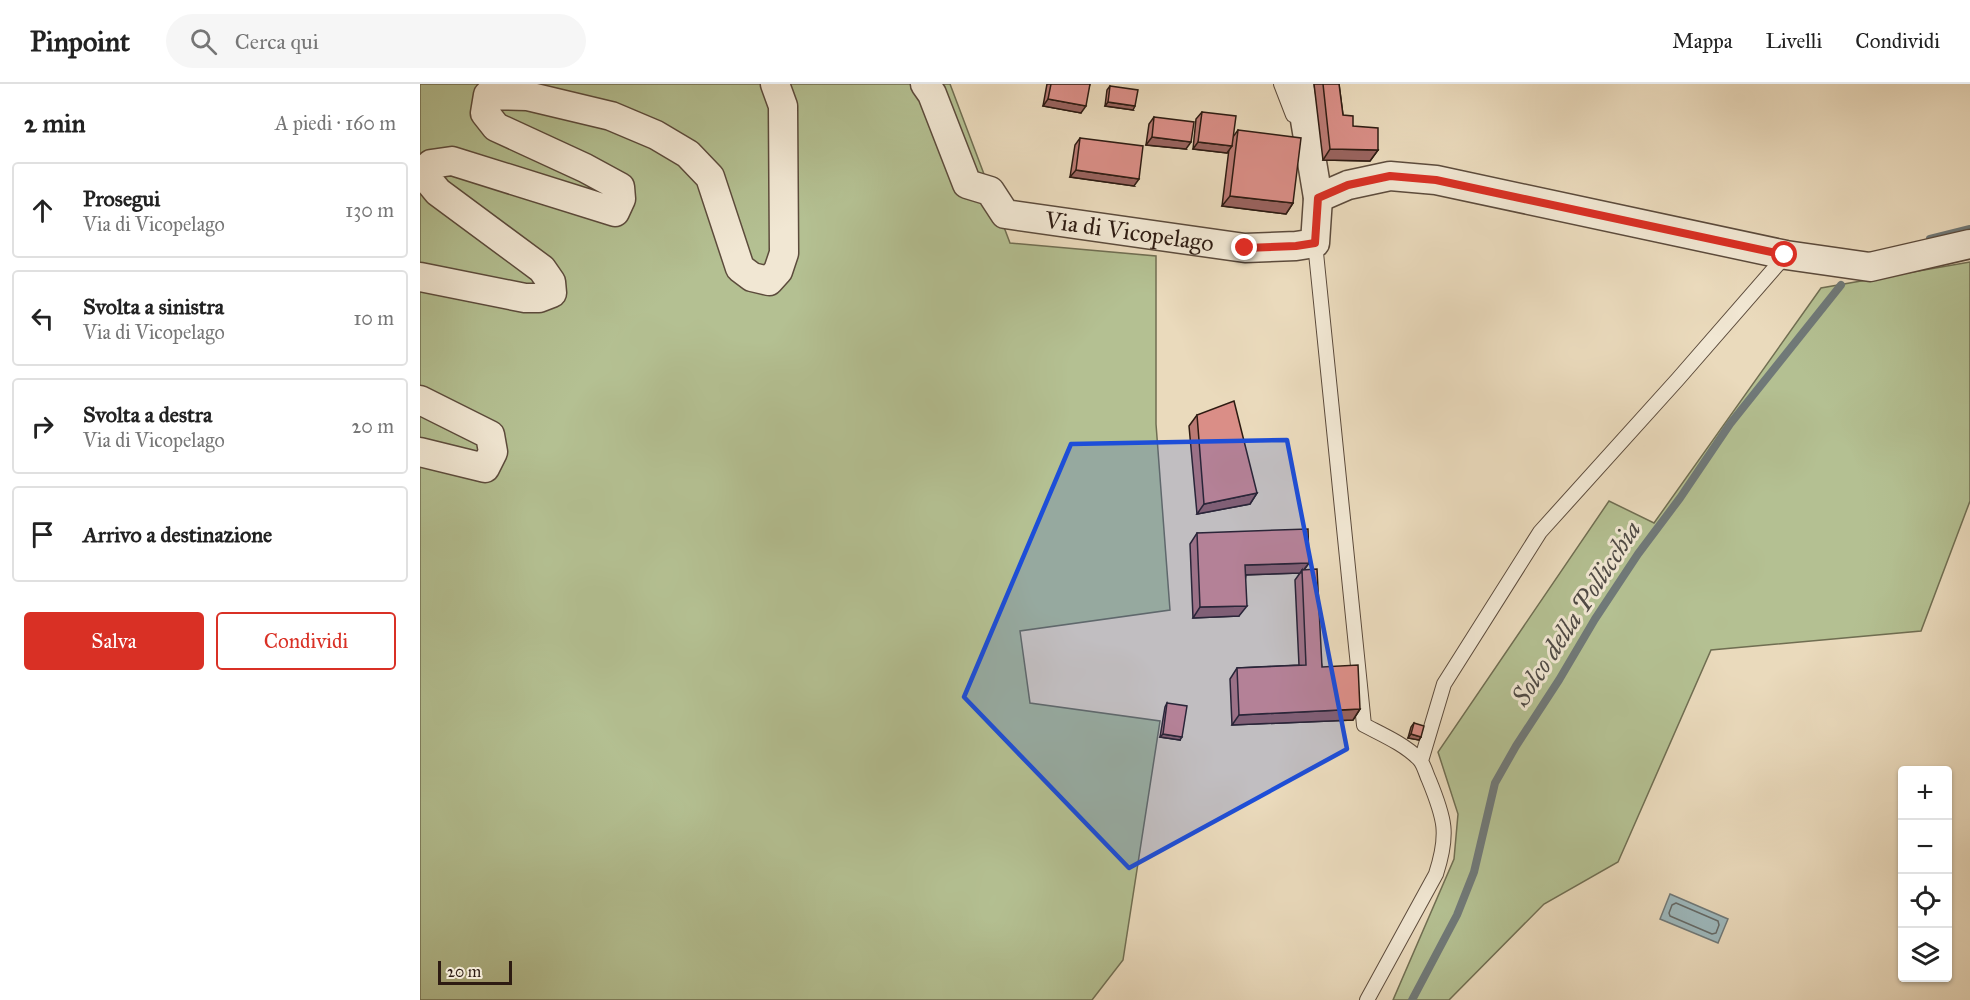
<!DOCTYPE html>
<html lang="it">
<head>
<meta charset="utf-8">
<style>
	:root { --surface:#fff; --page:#f6f6f6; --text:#222; --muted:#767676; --line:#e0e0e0; --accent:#d93025 }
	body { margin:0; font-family:"IM FELL Great Primer",serif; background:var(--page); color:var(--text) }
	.controls { position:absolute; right:18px; bottom:18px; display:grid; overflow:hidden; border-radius:6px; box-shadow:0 2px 4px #0004 }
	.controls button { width:54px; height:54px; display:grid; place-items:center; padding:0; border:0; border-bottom:2px solid var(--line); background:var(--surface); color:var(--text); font:30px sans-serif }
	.scale { position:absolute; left:18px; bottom:15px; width:74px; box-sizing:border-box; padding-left:6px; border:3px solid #2d1b12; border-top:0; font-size:16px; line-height:21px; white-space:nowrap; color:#2d1b12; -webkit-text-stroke:4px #f1e7d3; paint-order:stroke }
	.stop { position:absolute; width:18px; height:18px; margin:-14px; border:4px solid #d93025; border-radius:50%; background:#fff }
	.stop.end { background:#d93025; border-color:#fff; box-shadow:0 2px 6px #0008 }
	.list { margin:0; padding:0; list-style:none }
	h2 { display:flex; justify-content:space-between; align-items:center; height:78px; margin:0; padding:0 24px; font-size:26px }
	h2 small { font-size:20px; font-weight:400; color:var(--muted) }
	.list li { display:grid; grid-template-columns:39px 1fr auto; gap:18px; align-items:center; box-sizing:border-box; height:96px; margin:0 12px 12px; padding:0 12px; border:2px solid var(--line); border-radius:6px }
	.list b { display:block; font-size:22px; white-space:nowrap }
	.list p { margin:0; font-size:20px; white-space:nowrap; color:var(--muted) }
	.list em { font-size:20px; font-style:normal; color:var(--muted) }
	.actions { display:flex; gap:12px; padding:18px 24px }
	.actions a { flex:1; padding:14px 0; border:2px solid var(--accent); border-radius:6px; text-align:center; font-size:21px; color:var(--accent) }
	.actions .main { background:var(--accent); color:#fff }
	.icon { flex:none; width:33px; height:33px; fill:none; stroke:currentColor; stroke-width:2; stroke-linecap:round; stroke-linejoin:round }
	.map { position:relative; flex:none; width:1550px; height:916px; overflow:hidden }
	header { display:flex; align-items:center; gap:36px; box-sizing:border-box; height:84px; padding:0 30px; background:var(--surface); border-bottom:2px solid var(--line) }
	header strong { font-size:28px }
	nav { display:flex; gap:33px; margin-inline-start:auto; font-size:21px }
	.search { width:420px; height:54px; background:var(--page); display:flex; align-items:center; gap:15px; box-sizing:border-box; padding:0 21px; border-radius:33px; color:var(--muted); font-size:22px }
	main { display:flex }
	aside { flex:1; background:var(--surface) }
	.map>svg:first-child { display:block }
	.green { fill:#b4c092; stroke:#706e52; stroke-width:1.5 }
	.water { fill:#9db8bc; stroke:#707978; stroke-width:1.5 }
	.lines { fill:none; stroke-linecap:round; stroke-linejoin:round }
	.shore { stroke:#656a67; stroke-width:1.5 }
	.stream { stroke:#707978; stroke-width:8 }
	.lane-casing { stroke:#5c4b3c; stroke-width:16 }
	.street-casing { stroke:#5c4b3c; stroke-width:31 }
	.lane { stroke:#f1e7d3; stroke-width:14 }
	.street { stroke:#f1e7d3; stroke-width:28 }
	.wall { fill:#bb7a74; stroke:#2d1b12; stroke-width:1.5 }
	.shaded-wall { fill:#99635e; stroke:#2d1b12; stroke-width:1.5 }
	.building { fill:#da8e87; stroke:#2d1b12; stroke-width:1.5 }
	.route { stroke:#d93025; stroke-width:8 }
	.marked { fill:#1d4ed8; fill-opacity:0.2; stroke:#1d4ed8; stroke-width:4.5; stroke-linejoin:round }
	.labels { text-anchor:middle; stroke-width:6; stroke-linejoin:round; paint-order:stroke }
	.street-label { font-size:24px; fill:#2d1b12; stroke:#f1e7d3 }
	.water-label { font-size:26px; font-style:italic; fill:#4f4a45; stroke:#f1e7d3 }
</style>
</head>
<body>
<header>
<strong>Pinpoint</strong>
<div class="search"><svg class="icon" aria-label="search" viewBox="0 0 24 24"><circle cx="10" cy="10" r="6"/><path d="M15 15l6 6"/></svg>Cerca qui</div>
<nav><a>Mappa</a><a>Livelli</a><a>Condividi</a></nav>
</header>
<main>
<aside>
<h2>2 min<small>A piedi · 160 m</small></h2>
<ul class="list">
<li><svg class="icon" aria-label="ahead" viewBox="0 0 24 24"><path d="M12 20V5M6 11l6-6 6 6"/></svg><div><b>Prosegui</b><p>Via di Vicopelago</p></div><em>130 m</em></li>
<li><svg class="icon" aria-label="left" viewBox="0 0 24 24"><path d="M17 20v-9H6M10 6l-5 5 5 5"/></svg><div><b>Svolta a sinistra</b><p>Via di Vicopelago</p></div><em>10 m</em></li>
<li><svg class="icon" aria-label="right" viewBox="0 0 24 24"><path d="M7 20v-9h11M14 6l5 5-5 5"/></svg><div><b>Svolta a destra</b><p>Via di Vicopelago</p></div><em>20 m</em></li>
<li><svg class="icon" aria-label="arrive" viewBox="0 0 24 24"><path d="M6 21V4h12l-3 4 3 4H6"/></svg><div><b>Arrivo a destinazione</b></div></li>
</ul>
<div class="actions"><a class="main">Salva</a><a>Condividi</a></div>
</aside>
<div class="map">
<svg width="1550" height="916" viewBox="0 0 1550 916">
	<rect width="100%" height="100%" fill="#eadabc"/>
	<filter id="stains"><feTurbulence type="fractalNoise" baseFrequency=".00333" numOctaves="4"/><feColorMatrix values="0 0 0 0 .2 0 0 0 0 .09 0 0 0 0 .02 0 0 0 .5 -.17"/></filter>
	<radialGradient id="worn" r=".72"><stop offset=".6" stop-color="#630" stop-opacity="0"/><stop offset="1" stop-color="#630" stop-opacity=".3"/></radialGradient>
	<path class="green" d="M 0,0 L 530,0 L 590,159 L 736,172 L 736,340 L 750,526 L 600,547 L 610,619 L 740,637 L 703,876 L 672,916 L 0,916 Z
		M 1550,178 L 1550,417 L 1501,547 L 1291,566 L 1198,778 L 1124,820 L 1029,916 L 973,916 L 1034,775 L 1038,730 L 1018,668 L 1189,417 L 1234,439 L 1401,204 Z"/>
	<path class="water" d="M 1250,810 L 1308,835 L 1298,859 L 1240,835 Z"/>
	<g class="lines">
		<path class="shore" d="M 1256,819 L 1298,837 L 1299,841 L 1296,849 L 1292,850 L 1250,832 L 1249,829 L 1252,821 Z"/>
		<path class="stream" d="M 1510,155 L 1550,145
			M 992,916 L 1037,831 L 1054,788 L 1075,699 L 1096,662 L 1139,596 L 1175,535 L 1218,470 L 1260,414 L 1310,340 L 1421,201"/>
		<defs>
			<path id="lane" d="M 861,0 L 873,31
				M 895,159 L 944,641 C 963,651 984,660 999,675 C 1004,680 1006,690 1009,696 C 1025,735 1029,750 1016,790 L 947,916
				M 1001,677 L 1024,600 L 1120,448 L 1258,295 L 1366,171"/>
			<g id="street">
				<path id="s1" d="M 505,0 L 512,10 L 547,100 L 570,107 L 585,130 L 825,164 L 876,162 L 895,159 L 898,114 L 879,0"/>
				<path d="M 898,114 L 928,101 L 970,92 L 1016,96 L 1366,171 L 1450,183 L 1550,160"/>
				<path d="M 0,193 L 105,214 L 119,214 L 132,209 L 131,198 L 122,185 L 18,108 L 3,90 L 11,80 L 32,77 L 195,128 L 201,115 L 200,103 L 165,84 L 76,43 L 65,29 L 68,11 L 107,12 L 191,32 L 236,51 L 268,70 L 290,93 L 320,184 L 332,193 L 349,197 L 358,187 L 364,169 L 363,22 L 355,0"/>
				<path d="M 0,316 L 70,351 L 73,368 L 65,384 L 0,368"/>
			</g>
		</defs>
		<use href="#lane" class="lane-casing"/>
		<use href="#street" class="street-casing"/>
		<use href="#lane" class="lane"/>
		<use href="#street" class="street"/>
	</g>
	<path class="wall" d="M 627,0 L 670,0 L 661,29 L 623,22 Z
		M 894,0 L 919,0 L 923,31 L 933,42 L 958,66 L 950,77 L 903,76 Z
		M 690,2 L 713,26 L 685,22 L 687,6 Z
		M 782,28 L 813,53 L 818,46 L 873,119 L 866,130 L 802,122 L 809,65 L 807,69 L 773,65 L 776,35 Z
		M 734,33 L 766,65 L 726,61 L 729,40 Z
		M 660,54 L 714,102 L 650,93 L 655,61 Z
		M 777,331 L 837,409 L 830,420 L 777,430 L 769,342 Z
		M 777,449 L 889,479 L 884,486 L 902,583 L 940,625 L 933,636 L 812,641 L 810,595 L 817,584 L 879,581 L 875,496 L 880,489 L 826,491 L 819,532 L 773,534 L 770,460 Z
		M 747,619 L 760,656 L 740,653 L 745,623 Z
		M 994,639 L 1001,653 L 999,656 L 988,654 L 991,643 Z"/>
	<path class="shaded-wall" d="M 628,15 L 666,22 L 661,29 L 623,22 Z
		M 688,18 L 715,22 L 713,26 L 685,22 Z
		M 732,53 L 771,58 L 766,65 L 726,61 Z
		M 778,58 L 812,62 L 807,69 L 773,65 Z
		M 910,65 L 958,66 L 950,77 L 903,76 Z
		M 656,86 L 719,95 L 714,102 L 650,93 Z
		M 810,112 L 873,119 L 866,130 L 802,122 Z
		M 837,409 L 830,420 L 777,430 L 784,420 Z
		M 889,479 L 882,488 L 882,486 L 880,489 L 818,491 L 825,481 Z
		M 827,522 L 819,532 L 773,534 L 780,523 Z
		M 940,625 L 933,636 L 812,641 L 819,631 Z
		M 743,650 L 762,653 L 760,656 L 740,653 Z
		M 991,650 L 1001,653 L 999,656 L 988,654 Z"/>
	<path class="building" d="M 631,0 L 670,0 L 666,22 L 628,15 Z
		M 903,0 L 919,0 L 923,31 L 933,32 L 933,42 L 958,44 L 958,66 L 910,65 Z
		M 690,2 L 718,6 L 715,22 L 688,18 Z
		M 782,28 L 816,32 L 812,62 L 778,58 Z
		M 734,33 L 774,38 L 771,58 L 732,53 Z
		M 818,46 L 881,54 L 873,119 L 810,112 Z
		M 660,54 L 723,62 L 719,95 L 656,86 Z
		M 814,317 L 837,409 L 784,420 L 777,331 Z
		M 888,445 L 889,479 L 825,481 L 827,522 L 780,523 L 777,449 Z
		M 897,485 L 902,583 L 938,581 L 940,625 L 819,631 L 817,584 L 886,581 L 882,486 Z
		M 747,619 L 767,622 L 762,653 L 743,650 Z
		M 994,639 L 1004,642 L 1001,653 L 991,650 Z"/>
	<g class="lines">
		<path class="route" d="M 825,164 L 876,162 L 895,159 L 898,114 L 928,101 L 970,92 L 1016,96 L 1365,171"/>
	</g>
	<path class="marked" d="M 867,356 L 927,665 L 709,784 L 544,613 L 651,360 Z"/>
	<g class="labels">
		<g class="street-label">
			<text dy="8" stroke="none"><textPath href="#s1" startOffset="286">Via di Vicopelago</textPath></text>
		</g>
		<g class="water-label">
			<text transform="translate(1156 529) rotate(-57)" y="9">Solco della Pollicchia</text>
		</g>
	</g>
	<rect width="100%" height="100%" filter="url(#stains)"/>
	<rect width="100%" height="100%" fill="url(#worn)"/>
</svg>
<div class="controls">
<button>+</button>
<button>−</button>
<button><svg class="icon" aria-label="locate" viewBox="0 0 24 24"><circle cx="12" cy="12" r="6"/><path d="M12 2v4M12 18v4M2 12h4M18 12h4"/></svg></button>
<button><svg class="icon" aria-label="layers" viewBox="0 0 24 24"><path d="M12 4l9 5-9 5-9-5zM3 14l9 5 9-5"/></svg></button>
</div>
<div class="scale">20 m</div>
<div class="stop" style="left:1365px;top:171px"></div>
<div class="stop end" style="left:825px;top:164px"></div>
</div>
</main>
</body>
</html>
